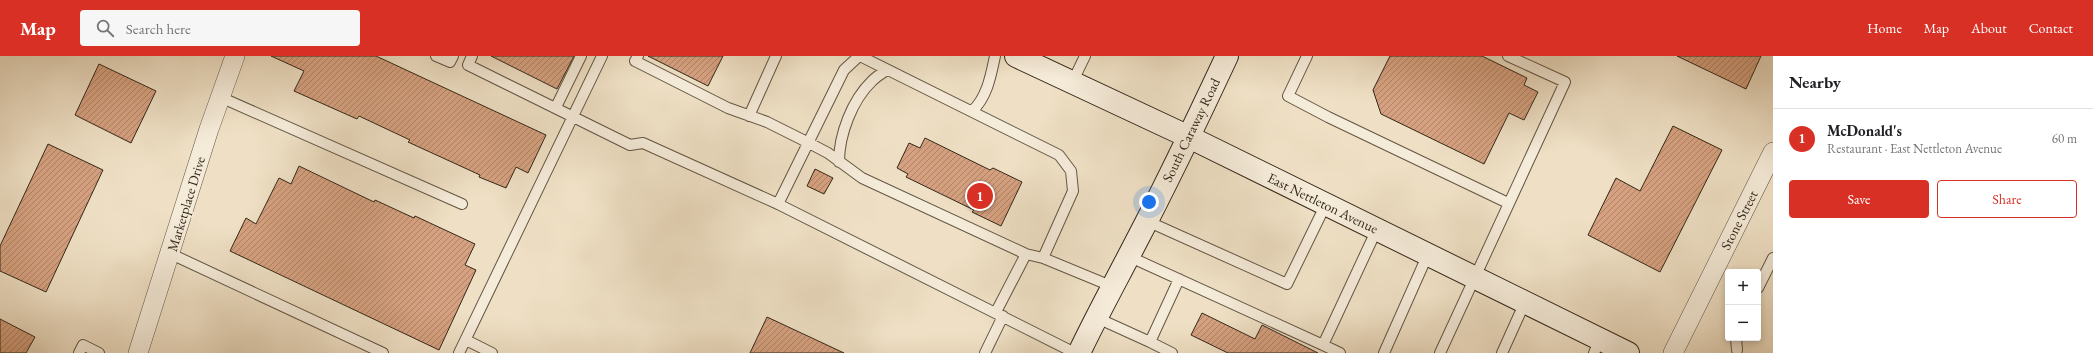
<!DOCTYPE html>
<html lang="en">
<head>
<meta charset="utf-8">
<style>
	:root { --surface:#fff; --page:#f6f6f6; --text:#202124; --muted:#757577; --line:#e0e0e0; --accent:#d93025 }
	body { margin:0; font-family:"EB Garamond",serif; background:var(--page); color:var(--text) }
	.controls { position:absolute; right:12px; bottom:12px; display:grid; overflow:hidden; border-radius:4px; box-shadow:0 2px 6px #0003 }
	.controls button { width:36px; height:36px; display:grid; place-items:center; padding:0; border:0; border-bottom:1px solid var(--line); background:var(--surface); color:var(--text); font:20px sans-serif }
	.you { position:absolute; left:1149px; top:146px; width:14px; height:14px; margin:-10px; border:3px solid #fff; border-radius:50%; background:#1a73e8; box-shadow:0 0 0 6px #1a73e833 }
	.badge { display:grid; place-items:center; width:26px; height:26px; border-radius:50%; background:var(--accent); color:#fff; font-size:13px; font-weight:700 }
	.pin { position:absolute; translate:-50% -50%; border:2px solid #fff; box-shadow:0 1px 4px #0006 }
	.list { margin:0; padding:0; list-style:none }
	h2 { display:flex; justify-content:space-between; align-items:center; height:52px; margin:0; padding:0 16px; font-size:17px }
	h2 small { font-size:13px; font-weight:400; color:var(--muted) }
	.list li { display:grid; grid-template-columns:26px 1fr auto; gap:12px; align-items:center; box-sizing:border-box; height:60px; padding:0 16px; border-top:1px solid var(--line) }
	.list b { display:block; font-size:15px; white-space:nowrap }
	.list p { margin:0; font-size:13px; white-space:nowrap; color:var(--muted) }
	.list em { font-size:13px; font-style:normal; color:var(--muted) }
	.actions { display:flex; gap:8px; padding:12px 16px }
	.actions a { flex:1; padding:9px 0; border:1px solid var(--accent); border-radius:4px; text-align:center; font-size:14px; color:var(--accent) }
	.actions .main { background:var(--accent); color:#fff }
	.icon { flex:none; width:22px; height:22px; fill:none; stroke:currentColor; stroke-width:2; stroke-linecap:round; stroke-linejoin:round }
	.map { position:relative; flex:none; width:1773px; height:297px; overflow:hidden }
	header { display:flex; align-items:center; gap:24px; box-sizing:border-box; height:56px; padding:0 20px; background:var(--accent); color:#fff }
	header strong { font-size:19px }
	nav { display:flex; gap:22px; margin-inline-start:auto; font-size:14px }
	.search { width:280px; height:36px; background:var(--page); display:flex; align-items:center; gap:10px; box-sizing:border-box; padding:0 14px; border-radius:4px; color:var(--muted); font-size:15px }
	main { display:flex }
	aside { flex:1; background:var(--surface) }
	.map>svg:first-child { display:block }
	.building { fill:url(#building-hatch); stroke:#332718 }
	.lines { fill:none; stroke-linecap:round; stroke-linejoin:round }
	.lane-casing { stroke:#625543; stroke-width:12 }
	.street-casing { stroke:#625543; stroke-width:20 }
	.secondary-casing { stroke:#332718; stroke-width:24 }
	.lane { stroke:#f5ebd9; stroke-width:10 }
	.street { stroke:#f5ebd9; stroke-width:19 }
	.secondary { stroke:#f5ebd9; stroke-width:22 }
	.labels { text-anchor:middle; stroke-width:3; stroke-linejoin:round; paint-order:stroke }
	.street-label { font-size:14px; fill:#332718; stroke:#f5ebd9 }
</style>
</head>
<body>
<header>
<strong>Map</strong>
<div class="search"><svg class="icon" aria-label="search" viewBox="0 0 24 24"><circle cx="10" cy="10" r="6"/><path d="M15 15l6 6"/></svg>Search here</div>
<nav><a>Home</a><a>Map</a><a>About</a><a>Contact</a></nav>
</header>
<main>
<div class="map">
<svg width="1773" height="297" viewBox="0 0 1773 297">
	<defs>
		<pattern id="building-hatch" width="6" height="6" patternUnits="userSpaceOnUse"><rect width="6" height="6" fill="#d6a180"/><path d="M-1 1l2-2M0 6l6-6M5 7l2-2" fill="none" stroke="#ae8368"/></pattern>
	</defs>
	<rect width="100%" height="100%" fill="#efe0c5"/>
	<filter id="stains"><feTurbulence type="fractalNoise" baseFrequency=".005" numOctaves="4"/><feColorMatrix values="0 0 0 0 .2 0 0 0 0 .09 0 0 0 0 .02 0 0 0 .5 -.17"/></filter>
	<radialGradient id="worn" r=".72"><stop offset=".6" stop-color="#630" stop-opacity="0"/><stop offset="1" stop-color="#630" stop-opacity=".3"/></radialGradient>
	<path class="building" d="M 271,0 L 376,0 L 546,79 L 528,117 L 516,111 L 506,132 L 479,121 L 480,119 L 408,86 L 410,84 L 359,60 L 357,63 L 294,35 L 304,15 Z
		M 491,0 L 574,0 L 557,33 Z
		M 648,0 L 723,0 L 708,30 Z
		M 1390,0 L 1482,0 L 1527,22 L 1524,29 L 1538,36 L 1524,64 L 1509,57 L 1484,108 L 1381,58 L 1373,34 Z
		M 1677,0 L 1761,0 L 1746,33 Z
		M 99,8 L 156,35 L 131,87 L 75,59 Z
		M 1673,70 L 1722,94 L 1660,216 L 1588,179 L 1616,122 L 1640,135 Z
		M 925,82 L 990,114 L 993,112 L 1022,126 L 1001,170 L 972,156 L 974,154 L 906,121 L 908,118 L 897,112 L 909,87 L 920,92 Z
		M 48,88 L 103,114 L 46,236 L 0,215 L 0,190 Z
		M 299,110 L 374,146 L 375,144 L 414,162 L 415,160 L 475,188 L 465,209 L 476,214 L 439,294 L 230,195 L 246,162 L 256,168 L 279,122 L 291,128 Z
		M 815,113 L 833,122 L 824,138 L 807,130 Z
		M 1202,257 L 1255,283 L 1262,269 L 1318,297 L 1228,297 L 1191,279 Z
		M 767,261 L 844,297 L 750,297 Z
		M 0,263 L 35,281 L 26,297 L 0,297 Z"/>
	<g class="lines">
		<defs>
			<path id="lane" d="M 436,0 L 450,6 L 453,0
				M 472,0 L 468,9 L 630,89 L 643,87 L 778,148 L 1075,297
				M 638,0 L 635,5 L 728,52 L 767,66 L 809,87 L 828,97 L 862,122 L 1026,198 L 1043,202 L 1111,230
				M 860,0 L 1059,99 L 1071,115 L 1073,135 L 1043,202
				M 1307,0 L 1288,40 L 1328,61 L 1508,147
				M 1072,27 L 1085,0
				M 220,41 L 462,148
				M 556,51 L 581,0
				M 972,55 C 987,42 991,19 995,0
				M 749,60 L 776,0
				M 839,106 C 839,79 852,44 872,25 C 876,21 882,17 887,14
				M 778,148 L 844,14 L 859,0
				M 1147,165 L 1287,228 L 1326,148
				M 171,198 L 383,297
				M 1128,200 L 1323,289
				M 1758,232 L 1773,202
				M 996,256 L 1026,198
				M 1095,261 L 1150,286 L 1179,223
				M 1736,282 L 1737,294
				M 466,284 L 492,297
				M 1150,286 L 1172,297
				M 79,297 L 83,289 L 99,297
				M 459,297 L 602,0
				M 985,297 L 1003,260
				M 1340,297 L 1323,289 L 1377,173
				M 1384,297 L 1428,198
				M 1440,297 L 1565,26 L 1508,0
				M 1502,297 L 1525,246
				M 1594,297 L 1600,283"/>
			<path id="street" d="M 138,297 L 209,73 L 235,0
				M 1673,297 L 1773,96"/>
			<path id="secondary" d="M 1016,0 L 1189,81 L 1628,297
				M 1079,297 C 1097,259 1117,223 1136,186 C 1168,125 1198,62 1227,0"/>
		</defs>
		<use href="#lane" class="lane-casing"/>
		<use href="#street" class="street-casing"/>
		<use href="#secondary" class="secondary-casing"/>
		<use href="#lane" class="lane"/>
		<use href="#street" class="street"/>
		<use href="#secondary" class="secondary"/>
	</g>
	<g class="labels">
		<g class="street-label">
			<text transform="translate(1191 74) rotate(-64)" y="5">South Caraway Road</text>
			<text transform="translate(1323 147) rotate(26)" y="5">East Nettleton Avenue</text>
			<text transform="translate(186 148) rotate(-73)" y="5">Marketplace Drive</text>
			<text transform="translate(1739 164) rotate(-63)" y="5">Stone Street</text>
		</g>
	</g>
	<rect width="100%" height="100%" filter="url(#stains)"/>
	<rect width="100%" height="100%" fill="url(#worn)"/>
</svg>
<div class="controls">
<button>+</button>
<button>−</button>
</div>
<div class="you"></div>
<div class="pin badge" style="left:980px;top:140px">1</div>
</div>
<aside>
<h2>Nearby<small></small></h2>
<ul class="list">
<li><span class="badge">1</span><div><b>McDonald's</b><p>Restaurant · East Nettleton Avenue</p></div><em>60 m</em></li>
</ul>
<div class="actions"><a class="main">Save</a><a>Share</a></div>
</aside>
</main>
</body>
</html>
